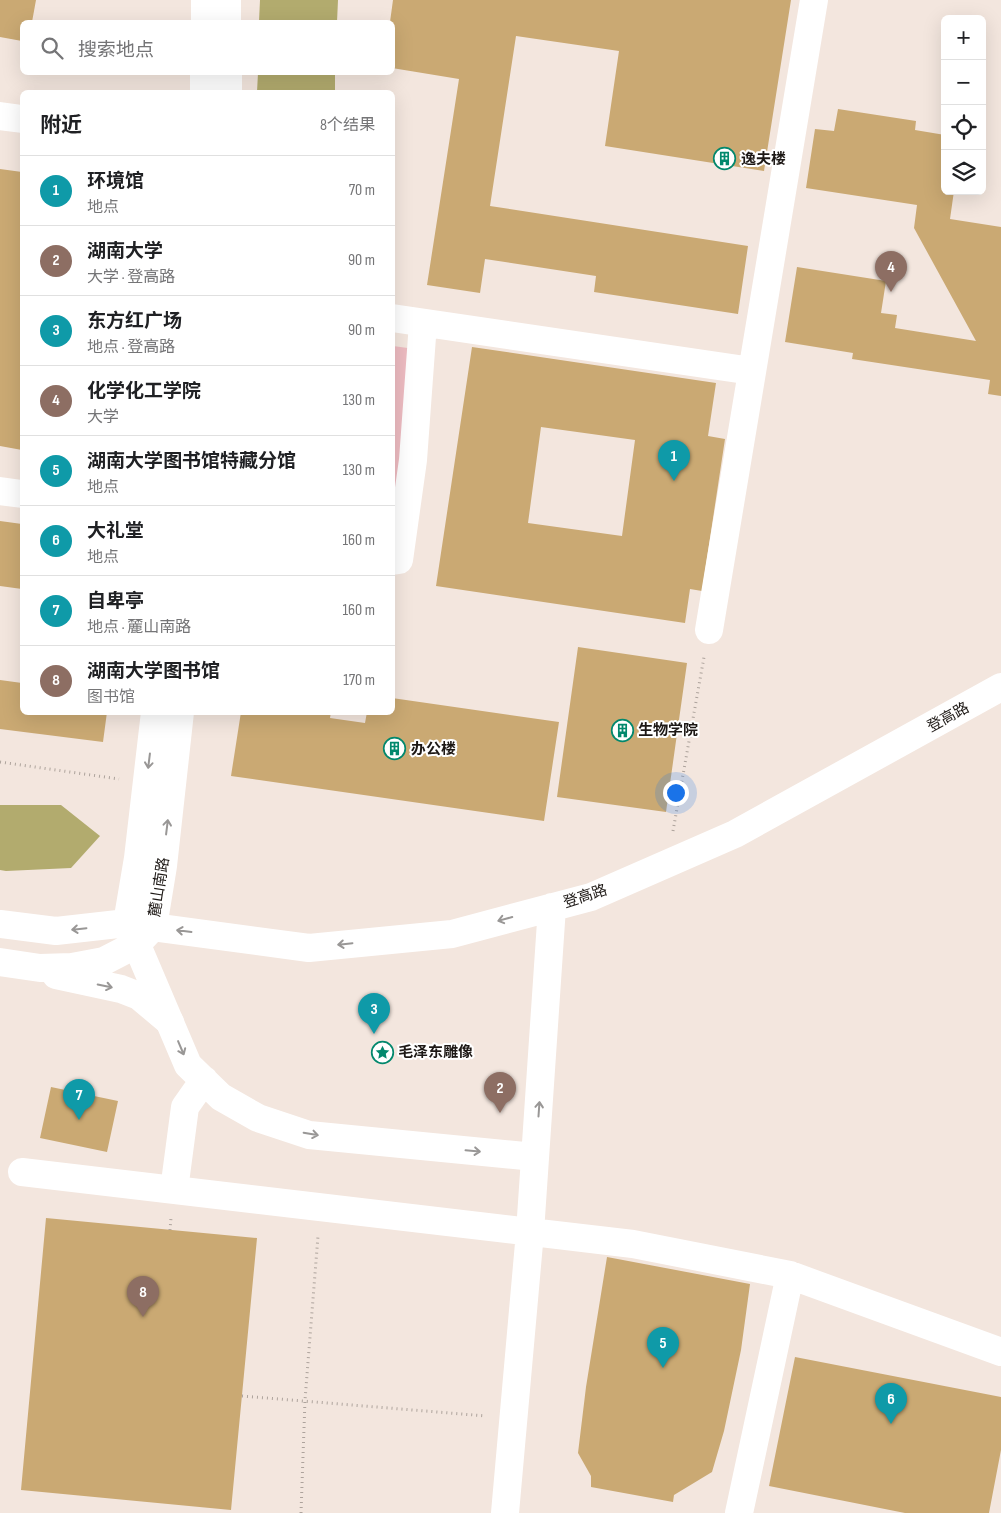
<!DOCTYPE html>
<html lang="zh">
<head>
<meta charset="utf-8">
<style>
	:root { --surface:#fff; --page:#f2f2f2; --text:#202124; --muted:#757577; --line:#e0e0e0; --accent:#111827 }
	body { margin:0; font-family:"Sofia Sans Condensed","Noto Sans SC",sans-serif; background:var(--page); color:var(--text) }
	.controls { position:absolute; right:15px; top:15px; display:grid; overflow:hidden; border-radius:8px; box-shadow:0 5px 20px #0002 }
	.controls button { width:45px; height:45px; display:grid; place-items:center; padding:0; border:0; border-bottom:1px solid var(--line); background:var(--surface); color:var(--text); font:25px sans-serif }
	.you { position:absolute; left:675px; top:792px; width:18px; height:18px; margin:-12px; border:4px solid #fff; border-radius:50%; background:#1a73e8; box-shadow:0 0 0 8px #1a73e833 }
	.badge { display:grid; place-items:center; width:32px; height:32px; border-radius:50%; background:var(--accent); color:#fff; font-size:16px; font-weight:700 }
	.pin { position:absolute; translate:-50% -41px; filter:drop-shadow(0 1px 2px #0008) }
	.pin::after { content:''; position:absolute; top:26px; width:18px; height:15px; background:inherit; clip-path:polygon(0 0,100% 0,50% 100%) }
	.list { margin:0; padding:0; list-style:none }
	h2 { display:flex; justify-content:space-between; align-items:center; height:65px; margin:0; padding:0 20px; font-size:21px }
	h2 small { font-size:16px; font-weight:400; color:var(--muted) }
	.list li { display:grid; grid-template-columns:32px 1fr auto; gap:15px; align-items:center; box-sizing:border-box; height:70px; padding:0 20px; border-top:1px solid var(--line) }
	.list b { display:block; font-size:19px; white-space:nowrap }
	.list p { margin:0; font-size:16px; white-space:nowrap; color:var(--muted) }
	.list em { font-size:16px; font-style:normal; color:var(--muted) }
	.icon { flex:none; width:28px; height:28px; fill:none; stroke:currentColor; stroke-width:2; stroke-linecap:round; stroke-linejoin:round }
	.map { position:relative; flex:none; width:1001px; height:1513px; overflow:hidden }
	.search { position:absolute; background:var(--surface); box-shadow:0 5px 20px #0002; left:20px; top:20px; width:375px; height:55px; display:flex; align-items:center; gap:12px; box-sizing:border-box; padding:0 18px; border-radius:8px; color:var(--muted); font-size:19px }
	.panel { position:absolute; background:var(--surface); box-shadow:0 5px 20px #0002; left:20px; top:90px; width:375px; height:625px; border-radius:8px }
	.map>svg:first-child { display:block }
	.green { fill:#edbbc1 }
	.water { fill:#b2ab6e }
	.building { fill:#caa973; fill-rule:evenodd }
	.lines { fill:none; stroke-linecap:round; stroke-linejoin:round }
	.path { stroke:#ada39c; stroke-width:3; stroke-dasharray:1 4; stroke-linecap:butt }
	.minor { stroke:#fff; stroke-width:28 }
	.major { stroke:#fff; stroke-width:28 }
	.oneway { stroke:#999796 }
	.labels { text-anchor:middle; stroke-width:4; stroke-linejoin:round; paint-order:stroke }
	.poi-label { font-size:15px; font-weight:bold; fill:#1d1815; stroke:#fff; text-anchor:start }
	.street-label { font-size:15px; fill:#1d1815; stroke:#fff }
</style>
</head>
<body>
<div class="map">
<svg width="1001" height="1513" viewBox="0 0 1001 1513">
	<rect width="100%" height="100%" fill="#f3e6de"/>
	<path class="green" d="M 393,346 L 415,349 L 393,546 Z"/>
	<path class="water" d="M 260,0 L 338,0 L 337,22 L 259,22 Z
		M 258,73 L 335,73 L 335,92 L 257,92 Z
		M 0,805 L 61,805 L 100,836 L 71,868 L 6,871 L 0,870 Z"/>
	<path class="building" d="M 0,0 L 36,0 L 32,22 L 22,22 L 22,41 L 0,37 Z
		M 393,0 L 791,0 L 764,171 L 605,146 L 619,51 L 516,36 L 490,206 L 748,246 L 738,314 L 594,292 L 596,276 L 485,259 L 480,293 L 427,285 L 459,79 L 392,68 L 392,22 L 390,22 Z
		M 838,109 L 916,121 L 915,130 L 945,135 L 945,191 L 954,191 L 950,219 L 1001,227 L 1001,396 L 988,394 L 990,380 L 852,359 L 853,353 L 785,342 L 797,267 L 886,281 L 881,313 L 897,315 L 895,328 L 976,341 L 914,228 L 917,205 L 806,188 L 815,129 L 834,131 Z
		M 0,169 L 22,172 L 22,450 L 0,446 Z
		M 472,347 L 716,383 L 708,436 L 725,439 L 702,591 L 690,589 L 685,623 L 436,586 ZM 541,427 L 635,440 L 622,536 L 528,523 Z
		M 0,521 L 22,524 L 22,589 L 0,586 Z
		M 578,647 L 687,663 L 666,812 L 557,797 Z
		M 0,680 L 22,683 L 22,712 L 107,712 L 103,742 L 0,729 Z
		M 392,698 L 559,722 L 544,821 L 231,776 L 241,712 L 331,712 L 330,718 L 365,723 L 367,712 L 392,712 Z
		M 51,1087 L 118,1101 L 107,1152 L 40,1138 Z
		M 46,1218 L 257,1238 L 231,1510 L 21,1490 Z
		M 607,1257 L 750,1284 L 741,1350 L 724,1431 L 712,1472 L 674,1495 L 673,1502 L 591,1487 L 591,1476 L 578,1453 L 586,1387 Z
		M 795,1357 L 1001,1397 L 1001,1450 L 989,1513 L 905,1513 L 769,1486 Z"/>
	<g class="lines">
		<path class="path" d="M 0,762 L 119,779
			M 673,831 L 704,657
			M 170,1230 L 171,1218
			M 242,1396 L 486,1416
			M 301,1513 L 305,1400 L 318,1236"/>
		<path class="minor" d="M 0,116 L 22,119
			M 392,318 L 752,371
			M 0,491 L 22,494
			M 392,561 L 399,560 L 413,460 L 423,323
			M 709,630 L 814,0
			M 128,924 L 188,1065 L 221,1097 L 258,1118 L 309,1135 L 535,1157
			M 130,924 L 309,948 L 452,934 L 591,897 L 735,834 L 1001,687
			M 22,1172 L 633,1244 L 790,1275 L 1001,1352
			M 174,1190 L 185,1107 L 204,1080
			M 505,1513 L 530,1232 L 552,907
			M 739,1513 L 790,1275"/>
		<path class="major" d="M 205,0 L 205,22
			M 227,0 L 227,22
			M 228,72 L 228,92
			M 204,92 L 204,72
			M 0,924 L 56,931 L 127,923 L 138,858 L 155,712
			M 0,962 L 40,968 L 72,967 L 104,961 L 137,944 L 153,927 L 163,866 L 180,712
			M 56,975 L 121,989 L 139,996 L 170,1022"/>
	</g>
	<defs><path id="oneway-shaft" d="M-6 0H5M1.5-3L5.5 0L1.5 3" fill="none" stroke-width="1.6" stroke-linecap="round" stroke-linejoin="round" transform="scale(1.25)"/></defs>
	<g class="oneway">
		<use href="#oneway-shaft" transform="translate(149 761) rotate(97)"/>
		<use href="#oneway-shaft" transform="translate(167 827) rotate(-83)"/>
		<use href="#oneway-shaft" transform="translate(505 919) rotate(165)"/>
		<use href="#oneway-shaft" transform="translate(79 929) rotate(174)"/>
		<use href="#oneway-shaft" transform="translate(184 931) rotate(-173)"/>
		<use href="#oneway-shaft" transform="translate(345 944) rotate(174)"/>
		<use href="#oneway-shaft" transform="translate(105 986) rotate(12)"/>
		<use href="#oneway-shaft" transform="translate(181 1048) rotate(67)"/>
		<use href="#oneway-shaft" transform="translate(539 1109) rotate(-86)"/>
		<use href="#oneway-shaft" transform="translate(311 1134) rotate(10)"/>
		<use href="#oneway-shaft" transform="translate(473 1151) rotate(5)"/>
	</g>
	<defs>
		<symbol id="building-ring" viewBox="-11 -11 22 22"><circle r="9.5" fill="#fff" stroke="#03886d" stroke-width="1.5"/><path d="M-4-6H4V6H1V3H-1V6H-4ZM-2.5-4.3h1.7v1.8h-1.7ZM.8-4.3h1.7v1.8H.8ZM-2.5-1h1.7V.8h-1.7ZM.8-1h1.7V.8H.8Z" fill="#03886d"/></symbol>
		<symbol id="sight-ring" viewBox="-11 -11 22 22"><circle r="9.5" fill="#fff" stroke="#03886d" stroke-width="1.5"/><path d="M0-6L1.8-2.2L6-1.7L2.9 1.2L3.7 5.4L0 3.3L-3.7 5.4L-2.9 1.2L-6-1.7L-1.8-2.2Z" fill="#03886d"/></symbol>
	</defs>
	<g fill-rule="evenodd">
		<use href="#building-ring" x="712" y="146" width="25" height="25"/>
		<use href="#building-ring" x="610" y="718" width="25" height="25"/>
		<use href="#building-ring" x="382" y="736" width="25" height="25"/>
		<use href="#sight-ring" x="370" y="1040" width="25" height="25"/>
	</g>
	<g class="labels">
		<g class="poi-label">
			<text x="741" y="164">逸夫楼</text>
			<text x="638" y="735">生物学院</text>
			<text x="411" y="754">办公楼</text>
			<text x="398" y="1057">毛泽东雕像</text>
		</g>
		<g class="street-label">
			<text transform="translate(948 717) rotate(-29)" y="5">登高路</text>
			<text transform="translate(159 887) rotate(-81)" y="5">麓山南路</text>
			<text transform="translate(585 896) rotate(-18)" y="5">登高路</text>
		</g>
	</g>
</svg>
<div class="controls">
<button>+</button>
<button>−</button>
<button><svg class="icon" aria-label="locate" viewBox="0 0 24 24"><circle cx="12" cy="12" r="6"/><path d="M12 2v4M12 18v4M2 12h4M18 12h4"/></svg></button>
<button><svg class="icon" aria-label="layers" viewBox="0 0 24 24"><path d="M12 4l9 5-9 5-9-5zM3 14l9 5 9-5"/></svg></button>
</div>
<div class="you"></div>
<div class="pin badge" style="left:674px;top:481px;background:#0f9aa8">1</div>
<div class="pin badge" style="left:500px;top:1113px;background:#8d6e63">2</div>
<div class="pin badge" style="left:374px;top:1034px;background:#0f9aa8">3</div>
<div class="pin badge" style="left:891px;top:292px;background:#8d6e63">4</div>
<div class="pin badge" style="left:663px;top:1368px;background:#0f9aa8">5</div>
<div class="pin badge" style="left:891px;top:1424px;background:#0f9aa8">6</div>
<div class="pin badge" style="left:79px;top:1120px;background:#0f9aa8">7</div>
<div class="pin badge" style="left:143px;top:1317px;background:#8d6e63">8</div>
<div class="search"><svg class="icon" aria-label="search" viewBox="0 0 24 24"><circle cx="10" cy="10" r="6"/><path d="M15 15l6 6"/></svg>搜索地点</div>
<section class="panel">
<h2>附近<small>8个结果</small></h2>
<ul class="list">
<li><span class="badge" style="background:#0f9aa8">1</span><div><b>环境馆</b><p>地点</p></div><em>70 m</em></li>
<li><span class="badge" style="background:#8d6e63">2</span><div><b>湖南大学</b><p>大学 · 登高路</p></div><em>90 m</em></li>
<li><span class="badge" style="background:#0f9aa8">3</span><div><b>东方红广场</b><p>地点 · 登高路</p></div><em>90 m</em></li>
<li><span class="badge" style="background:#8d6e63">4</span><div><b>化学化工学院</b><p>大学</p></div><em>130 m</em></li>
<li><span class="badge" style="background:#0f9aa8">5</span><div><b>湖南大学图书馆特藏分馆</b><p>地点</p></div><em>130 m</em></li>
<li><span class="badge" style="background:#0f9aa8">6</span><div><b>大礼堂</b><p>地点</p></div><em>160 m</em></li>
<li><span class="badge" style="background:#0f9aa8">7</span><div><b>自卑亭</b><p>地点 · 麓山南路</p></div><em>160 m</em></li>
<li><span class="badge" style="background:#8d6e63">8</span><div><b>湖南大学图书馆</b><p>图书馆</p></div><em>170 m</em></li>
</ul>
</section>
</div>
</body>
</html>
